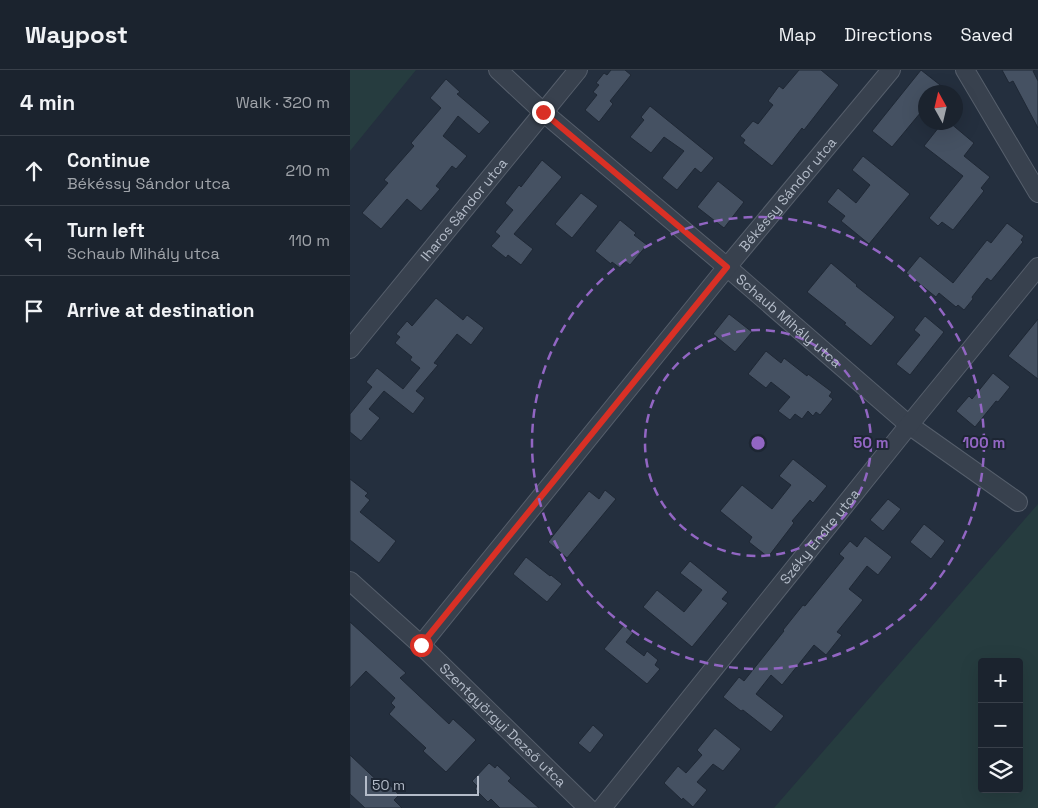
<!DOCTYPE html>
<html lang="en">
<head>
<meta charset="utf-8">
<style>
	:root { --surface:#1b232e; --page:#282f3a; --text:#f1f3f6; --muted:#a0a4aa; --line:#39404a }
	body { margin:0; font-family:"Space Grotesk",sans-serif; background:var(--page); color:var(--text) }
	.controls { position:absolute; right:15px; bottom:15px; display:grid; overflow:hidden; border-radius:5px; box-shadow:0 5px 20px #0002 }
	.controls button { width:45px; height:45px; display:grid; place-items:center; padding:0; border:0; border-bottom:1px solid var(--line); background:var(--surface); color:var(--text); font:25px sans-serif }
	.compass { position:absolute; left:568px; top:15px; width:45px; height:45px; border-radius:50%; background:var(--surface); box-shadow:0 5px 20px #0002; rotate:352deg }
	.scale { position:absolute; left:15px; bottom:12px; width:114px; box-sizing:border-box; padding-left:5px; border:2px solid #b4bcc9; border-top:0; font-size:14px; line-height:18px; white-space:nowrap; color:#b4bcc9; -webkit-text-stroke:4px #1d2633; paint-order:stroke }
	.stop { position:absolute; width:15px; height:15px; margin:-11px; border:4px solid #d93025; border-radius:50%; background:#fff }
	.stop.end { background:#d93025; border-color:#fff; box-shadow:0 1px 5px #0008 }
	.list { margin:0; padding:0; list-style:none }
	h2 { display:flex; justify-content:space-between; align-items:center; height:65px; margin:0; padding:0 20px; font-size:21px }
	h2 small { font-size:16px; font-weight:400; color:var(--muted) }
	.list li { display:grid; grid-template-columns:32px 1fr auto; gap:15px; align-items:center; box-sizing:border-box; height:70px; padding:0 20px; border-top:1px solid var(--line) }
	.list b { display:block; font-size:19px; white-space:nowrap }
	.list p { margin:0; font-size:16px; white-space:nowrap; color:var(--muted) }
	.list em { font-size:16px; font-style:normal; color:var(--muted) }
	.icon { flex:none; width:28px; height:28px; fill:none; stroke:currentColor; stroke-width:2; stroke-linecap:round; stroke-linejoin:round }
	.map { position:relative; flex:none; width:688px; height:738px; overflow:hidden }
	header { display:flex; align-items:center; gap:30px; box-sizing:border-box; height:70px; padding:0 25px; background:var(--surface); border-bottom:1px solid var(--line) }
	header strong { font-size:24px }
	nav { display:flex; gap:28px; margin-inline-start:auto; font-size:18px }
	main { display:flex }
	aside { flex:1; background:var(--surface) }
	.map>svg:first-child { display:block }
	.green { fill:#263c3f; fill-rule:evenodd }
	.building { fill:#455162; stroke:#1f2835 }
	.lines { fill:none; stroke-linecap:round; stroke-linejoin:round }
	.minor-casing { stroke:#565f6c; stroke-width:20 }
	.minor { stroke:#38414e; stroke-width:18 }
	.route { stroke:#d93025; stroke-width:6 }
	.ring { fill:none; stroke:#9266c3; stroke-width:2.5; stroke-dasharray:9 6 }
	.labels { text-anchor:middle; stroke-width:4; stroke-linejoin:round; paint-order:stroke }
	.street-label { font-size:14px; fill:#b4bcc9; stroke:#1d2633 }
	.centre { fill:#9266c3; stroke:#1d2633; stroke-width:2.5 }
	.ring-label { font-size:15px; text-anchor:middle; font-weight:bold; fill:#9266c3; stroke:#1d2633; stroke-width:4; stroke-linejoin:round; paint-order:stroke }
</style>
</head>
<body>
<header>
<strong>Waypost</strong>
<nav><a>Map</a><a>Directions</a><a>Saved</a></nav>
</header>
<main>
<aside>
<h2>4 min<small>Walk · 320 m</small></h2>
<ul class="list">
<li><svg class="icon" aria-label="ahead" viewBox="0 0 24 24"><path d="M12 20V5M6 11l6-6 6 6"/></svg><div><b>Continue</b><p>Békéssy Sándor utca</p></div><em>210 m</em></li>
<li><svg class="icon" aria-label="left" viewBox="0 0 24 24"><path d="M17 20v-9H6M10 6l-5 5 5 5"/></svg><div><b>Turn left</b><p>Schaub Mihály utca</p></div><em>110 m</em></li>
<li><svg class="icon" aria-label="arrive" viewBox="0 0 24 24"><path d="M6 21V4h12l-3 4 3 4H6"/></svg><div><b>Arrive at destination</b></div></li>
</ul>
</aside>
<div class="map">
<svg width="688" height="738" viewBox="0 0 688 738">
	<rect width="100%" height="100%" fill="#242f3e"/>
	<path class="green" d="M 0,0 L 66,0 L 0,81 Z
		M 688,434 L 688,738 L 424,738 ZM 632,592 L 669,592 L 669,719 L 632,719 Z"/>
	<path class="building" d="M 261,0 L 275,0 L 281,5 L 260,31 L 263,34 L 249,52 L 235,40 L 247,25 L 243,22 L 249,15 L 246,13 L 254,3 L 257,5 Z
		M 449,0 L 471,0 L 489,15 L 454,60 L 452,58 L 422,96 L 393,73 L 395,70 L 390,66 L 403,51 L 408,54 L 423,35 L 418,31 L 429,16 L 433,19 Z
		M 571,0 L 599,22 L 576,22 L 576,36 L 542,77 L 522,61 Z
		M 652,0 L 685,0 L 683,1 L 688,11 L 688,58 L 663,11 L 659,13 Z
		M 96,9 L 110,22 L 107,24 L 140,52 L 129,64 L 108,46 L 93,66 L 117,86 L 106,99 L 102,96 L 86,116 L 90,119 L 71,141 L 57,129 L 31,159 L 12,143 L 38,113 L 34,110 L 64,76 L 61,73 L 91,38 L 80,28 Z
		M 300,36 L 364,88 L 351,103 L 345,98 L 327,120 L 312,108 L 334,81 L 314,67 L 301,83 L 280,67 L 294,50 L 291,47 Z
		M 593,52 L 599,52 L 624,73 L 614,86 L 640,107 L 631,118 L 634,121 L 603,160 L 592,152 L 588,156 L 579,148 L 613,106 L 574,76 Z
		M 513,86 L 560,124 L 519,174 L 491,151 L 495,146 L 477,132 L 488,118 L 506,133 L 520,115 L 502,100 Z
		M 192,90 L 212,107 L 164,164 L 183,179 L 171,195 L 158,185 L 156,188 L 141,176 L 150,166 L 145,162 L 163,140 L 155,133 L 169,115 L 171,117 Z
		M 368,111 L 394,132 L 374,158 L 347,137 Z
		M 231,123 L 248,136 L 222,168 L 205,154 Z
		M 270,150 L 286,163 L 284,165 L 297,175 L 280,195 L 275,191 L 270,198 L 262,192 L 261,194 L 245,181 Z
		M 657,153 L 674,166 L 671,170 L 673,172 L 641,211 L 637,208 L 622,227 L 623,229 L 614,240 L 608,235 L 606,237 L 589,223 L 586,227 L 556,203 L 570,186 L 603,213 L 637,170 L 641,173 Z
		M 481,193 L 507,215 L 506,216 L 545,247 L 521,276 L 494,254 L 496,253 L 457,222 Z
		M 86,228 L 113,250 L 117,245 L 134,258 L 121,275 L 107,264 L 84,293 L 88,295 L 66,321 L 75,328 L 63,344 L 34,321 L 19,339 L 30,348 L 11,371 L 0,362 L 0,344 L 22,317 L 16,312 L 27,298 L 53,319 L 70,298 L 60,290 L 62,287 L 45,273 L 50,267 L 46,264 L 57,251 L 62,256 Z
		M 379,244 L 402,262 L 385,282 L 363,264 Z
		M 575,246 L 594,262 L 560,305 L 546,294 L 570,265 L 564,260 Z
		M 688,249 L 688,309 L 658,286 Z
		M 416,281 L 431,293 L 434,288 L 457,306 L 458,304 L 482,322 L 479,326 L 483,329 L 470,345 L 466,342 L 463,346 L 458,341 L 452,349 L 445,344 L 440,350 L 428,341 L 440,327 L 421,312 L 416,318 L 398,304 Z
		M 643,303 L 660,317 L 648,332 L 646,331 L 625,357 L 606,341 L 619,326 L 622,329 Z
		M 443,389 L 477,416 L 463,433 L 460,430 L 442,451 L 444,453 L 418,487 L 399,472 L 402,467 L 370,441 L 392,415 L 422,439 L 441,415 L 429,406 Z
		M 0,409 L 18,423 L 15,426 L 20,430 L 10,442 L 46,471 L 29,493 L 0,470 Z
		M 255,420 L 266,429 L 217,488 L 198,472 L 239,421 L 249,429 Z
		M 538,429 L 551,439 L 533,461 L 520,450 Z
		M 574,454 L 595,471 L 581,489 L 560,472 Z
		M 515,466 L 542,487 L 528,505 L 517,496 L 499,519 L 513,530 L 487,562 L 492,565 L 476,585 L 464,575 L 432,615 L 421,605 L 406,624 L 434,646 L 421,662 L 393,640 L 391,641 L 373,627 L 389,607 L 394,611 L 434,561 L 433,560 L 453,535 L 455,536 L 494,488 L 489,484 L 500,471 L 507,477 Z
		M 176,487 L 200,506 L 201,505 L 212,514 L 197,532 L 163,504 Z
		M 340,491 L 378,522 L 372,529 L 378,533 L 342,577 L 293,537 L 307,520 L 334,542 L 352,520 L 330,503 Z
		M 0,552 L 56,603 L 50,608 L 99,654 L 103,649 L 126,670 L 96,702 L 73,681 L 76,678 L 39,644 L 45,637 L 41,633 L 45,628 L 16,601 L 0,618 Z
		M 274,555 L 283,563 L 276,572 L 294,586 L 297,581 L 308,590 L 305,595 L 310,599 L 297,614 L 254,579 Z
		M 243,655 L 254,665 L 240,683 L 228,673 Z
		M 365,658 L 391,679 L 373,701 L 363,694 L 347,712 L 357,720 L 343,737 L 333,728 L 332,730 L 314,713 L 328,696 L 336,703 L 352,685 L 347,680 Z
		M 0,685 L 36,719 L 40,715 L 49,725 L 44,730 L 52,738 L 15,738 L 0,724 Z
		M 139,693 L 145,698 L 147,695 L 161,708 L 158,711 L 189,738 L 150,738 L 141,729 L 138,732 L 125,719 L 127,716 L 122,711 Z"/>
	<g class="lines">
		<defs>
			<g id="minor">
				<path id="s1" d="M 148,0 L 193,42 L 377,197 L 559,355 L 668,432"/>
				<path d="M 615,0 L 688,123"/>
				<path id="s2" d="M 0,279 L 228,0"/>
				<path id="s3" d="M 0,511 L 71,575 L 238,738"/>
				<path id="s4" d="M 71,575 L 377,197 L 541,0"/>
				<path id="s5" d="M 252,738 L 559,355 L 688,197"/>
			</g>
		</defs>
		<use href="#minor" class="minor-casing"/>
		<use href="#minor" class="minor"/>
	</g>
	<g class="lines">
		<path class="route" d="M 71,575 L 377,197 L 193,42"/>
	</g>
	<g class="ring">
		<circle cx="408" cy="373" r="113"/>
		<circle cx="408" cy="373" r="226"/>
	</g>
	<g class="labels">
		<g class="street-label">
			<text dy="5" stroke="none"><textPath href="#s4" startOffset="581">Békéssy Sándor utca</textPath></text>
			<text dy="5" stroke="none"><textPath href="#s2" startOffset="180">Iharos Sándor utca</textPath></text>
			<text dy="5" stroke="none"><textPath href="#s1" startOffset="384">Schaub Mihály utca</textPath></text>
			<text dy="5" stroke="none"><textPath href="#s5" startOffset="348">Széky Endre utca</textPath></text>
			<text dy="5" stroke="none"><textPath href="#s3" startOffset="210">Szentgyörgyi Dezső utca</textPath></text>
		</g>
	</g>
	<circle cx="408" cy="373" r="8" class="centre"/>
	<g class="ring-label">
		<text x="521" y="378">50 m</text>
		<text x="634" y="378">100 m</text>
	</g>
</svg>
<div class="controls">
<button>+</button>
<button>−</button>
<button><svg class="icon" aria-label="layers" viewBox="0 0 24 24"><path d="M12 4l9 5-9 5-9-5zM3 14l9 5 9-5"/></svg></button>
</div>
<svg class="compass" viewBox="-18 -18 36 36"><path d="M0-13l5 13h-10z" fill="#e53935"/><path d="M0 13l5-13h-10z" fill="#a0a4aa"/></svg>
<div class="scale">50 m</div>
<div class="stop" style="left:71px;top:575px"></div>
<div class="stop end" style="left:193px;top:42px"></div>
</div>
</main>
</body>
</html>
